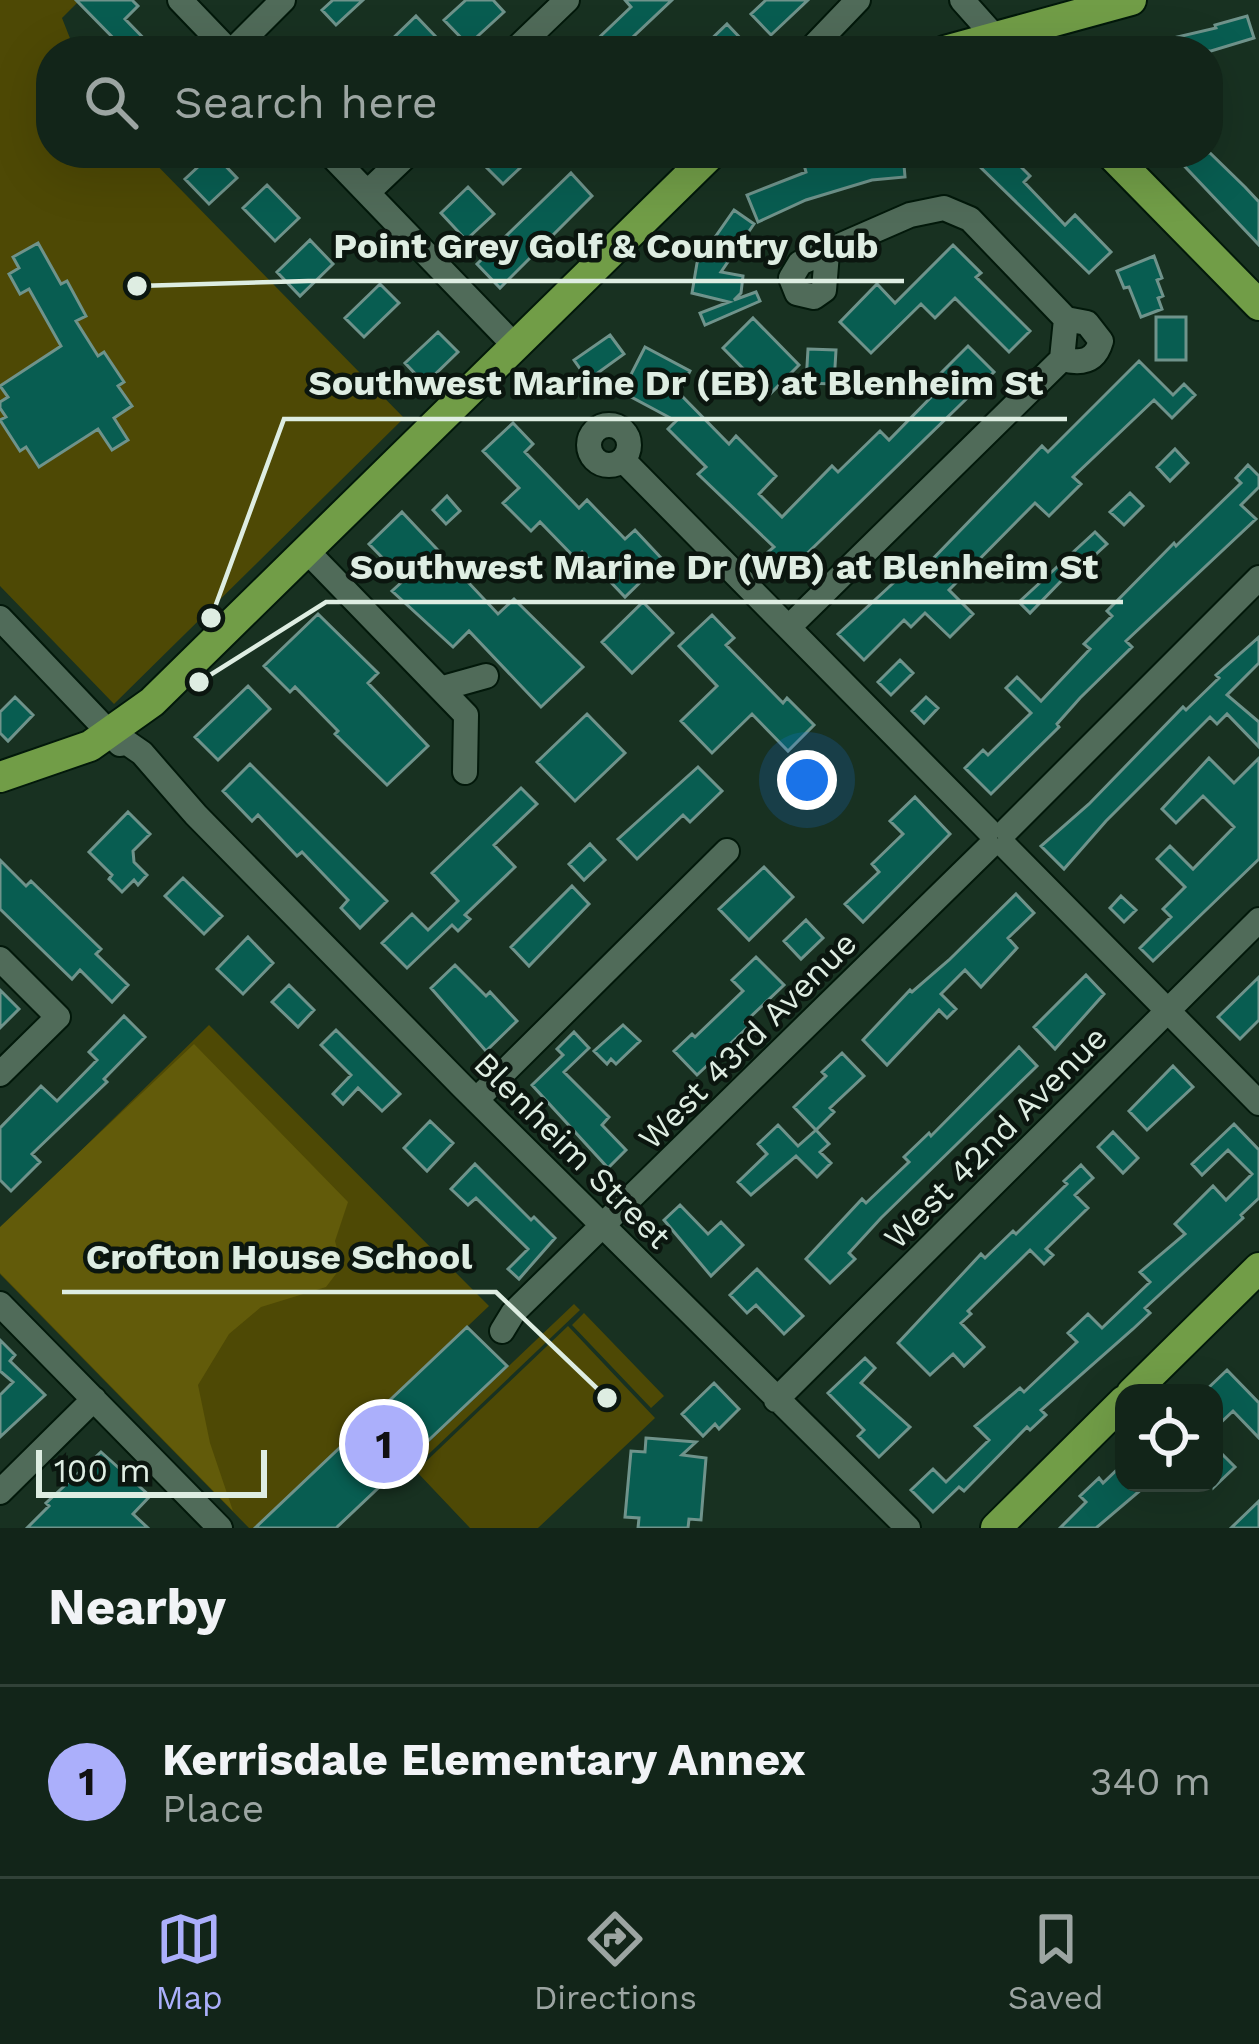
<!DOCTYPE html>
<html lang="en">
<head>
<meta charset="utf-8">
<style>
	:root { --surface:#122519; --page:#1b2d22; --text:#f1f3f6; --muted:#9ca5a2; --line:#314238; --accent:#abaffb }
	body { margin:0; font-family:"Work Sans",sans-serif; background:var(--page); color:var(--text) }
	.controls { position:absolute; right:36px; bottom:36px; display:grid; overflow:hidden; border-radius:24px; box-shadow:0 12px 48px #0002 }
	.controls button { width:108px; height:108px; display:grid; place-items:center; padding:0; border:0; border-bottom:3px solid var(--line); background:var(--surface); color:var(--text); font:60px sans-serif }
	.scale { position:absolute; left:36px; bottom:30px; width:231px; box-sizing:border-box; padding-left:12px; border:6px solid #deede2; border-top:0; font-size:33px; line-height:42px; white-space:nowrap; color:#deede2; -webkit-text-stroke:9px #0b160f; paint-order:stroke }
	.you { position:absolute; left:807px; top:780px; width:42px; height:42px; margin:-30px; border:9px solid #fff; border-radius:50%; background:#1a73e8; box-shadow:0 0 0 18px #1a73e833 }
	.badge { display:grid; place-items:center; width:78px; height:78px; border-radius:50%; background:var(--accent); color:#111; font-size:39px; font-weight:700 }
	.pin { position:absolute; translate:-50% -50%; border:6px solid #fff; box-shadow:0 3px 12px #0006 }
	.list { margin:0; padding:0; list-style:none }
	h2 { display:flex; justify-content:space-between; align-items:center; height:156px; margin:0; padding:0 48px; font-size:51px }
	h2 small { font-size:39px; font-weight:400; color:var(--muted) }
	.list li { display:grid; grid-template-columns:78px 1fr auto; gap:36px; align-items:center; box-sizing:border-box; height:192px; padding:0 48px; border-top:3px solid var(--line) }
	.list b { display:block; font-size:45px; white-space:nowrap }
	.list p { margin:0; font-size:39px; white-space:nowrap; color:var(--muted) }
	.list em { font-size:39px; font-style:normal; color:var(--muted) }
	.icon { flex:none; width:66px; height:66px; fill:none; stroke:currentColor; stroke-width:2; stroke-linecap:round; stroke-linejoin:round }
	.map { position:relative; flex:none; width:1259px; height:1528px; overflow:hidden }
	.search { position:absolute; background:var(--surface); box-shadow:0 12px 48px #0002; left:36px; right:36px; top:36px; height:132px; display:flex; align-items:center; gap:30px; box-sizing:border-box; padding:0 42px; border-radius:48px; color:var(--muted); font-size:45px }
	.sheet { height:348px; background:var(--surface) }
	nav { display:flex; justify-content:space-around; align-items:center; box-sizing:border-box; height:168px; border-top:3px solid var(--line); background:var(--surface); font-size:33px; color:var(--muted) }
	nav a { display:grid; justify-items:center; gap:6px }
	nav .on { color:var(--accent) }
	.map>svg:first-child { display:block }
	.green { fill:#4e4905 }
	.forest { fill:#625b0a }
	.building { fill:#085d51; stroke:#6f938b; stroke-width:3 }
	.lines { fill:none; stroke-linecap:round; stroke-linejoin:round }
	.minor-casing { stroke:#02180a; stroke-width:28 }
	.major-casing { stroke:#02180a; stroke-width:34 }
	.minor { stroke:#506b59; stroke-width:24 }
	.major { stroke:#719d47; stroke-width:30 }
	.labels { text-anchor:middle; stroke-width:9; stroke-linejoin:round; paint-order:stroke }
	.street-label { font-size:33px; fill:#deede2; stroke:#0b160f }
	.leader { fill:none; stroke:#deede2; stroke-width:4.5 }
	.callout-dot { fill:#deede2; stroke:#0b160f; stroke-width:4.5 }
	.callout-label { font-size:36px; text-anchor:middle; font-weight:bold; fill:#deede2; stroke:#0b160f; stroke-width:9; stroke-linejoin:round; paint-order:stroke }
</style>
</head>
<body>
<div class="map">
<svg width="1259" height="1528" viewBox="0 0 1259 1528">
	<rect width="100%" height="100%" fill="#183121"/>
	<path class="green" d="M 0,0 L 80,0 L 62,18 L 75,51 L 51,51 L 51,153 L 145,153 L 404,418 L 114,704 L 0,586 Z
		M 209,1025 L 489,1306 L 255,1528 L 249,1528 L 0,1274 L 0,1230 Z
		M 574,1304 L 580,1310 L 414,1468 L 408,1462 Z
		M 584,1313 L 664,1396 L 651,1408 L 572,1325 Z
		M 568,1326 L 655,1418 L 538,1528 L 470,1528 L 416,1471 Z"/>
	<path class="forest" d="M 194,1044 L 348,1202 L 335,1241 L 342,1266 L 326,1287 L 261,1307 L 229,1334 L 198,1385 L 210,1443 L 233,1511 L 0,1273 L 0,1227 Z"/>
	<path class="building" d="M 76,0 L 132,0 L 138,6 L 125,19 L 156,51 L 126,51 Z
		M 333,0 L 363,0 L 336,25 L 322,10 Z
		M 466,0 L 493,0 L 504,12 L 468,45 L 444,20 Z
		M 625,0 L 672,0 L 618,51 L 585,51 L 631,7 Z
		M 766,0 L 808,0 L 771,35 L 751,14 Z
		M 416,16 L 437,38 L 424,51 L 395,51 L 388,43 Z
		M 1247,16 L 1254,38 L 1211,51 L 1139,51 L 1139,46 L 1216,28 L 1215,25 Z
		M 727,24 L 744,42 L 735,51 L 699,51 Z
		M 213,153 L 237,178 L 209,204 L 185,179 Z
		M 486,153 L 536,153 L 503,184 L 479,160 Z
		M 829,153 L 903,153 L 905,177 L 872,180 L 806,200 L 758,222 L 747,195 L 806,172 L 803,161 Z
		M 949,153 L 1007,153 L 1030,176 L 1024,182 L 1065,225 L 1075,215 L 1111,252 L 1089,273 L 978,165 L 948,159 Z
		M 1172,153 L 1210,153 L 1245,187 L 1259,202 L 1259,245 Z
		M 571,173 L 592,196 L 500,288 L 477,264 Z
		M 267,185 L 299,218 L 275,241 L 243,208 Z
		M 468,187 L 494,214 L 466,240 L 441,213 Z
		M 734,210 L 754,224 L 721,272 L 743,276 L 741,293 L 734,300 L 756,292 L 760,301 L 705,325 L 700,313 L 729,302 L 692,293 L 697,263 Z
		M 310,240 L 333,264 L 300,296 L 277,272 Z
		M 38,243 L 61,284 L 67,281 L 86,316 L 76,321 L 98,356 L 104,352 L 124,382 L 118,386 L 132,406 L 114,418 L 128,440 L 112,450 L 98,429 L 39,467 L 26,447 L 20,451 L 0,420 L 6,417 L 0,408 L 0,402 L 8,397 L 0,386 L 61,346 L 29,289 L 20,294 L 9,274 L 19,268 L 13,257 Z
		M 953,245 L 981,273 L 976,277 L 1030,331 L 1009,352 L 955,298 L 935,318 L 921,304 L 871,353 L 840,322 L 877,284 L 895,303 Z
		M 1154,256 L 1162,278 L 1157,280 L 1163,296 L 1158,298 L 1162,309 L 1141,317 L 1129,287 L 1124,288 L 1117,271 Z
		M 380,284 L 399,303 L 364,337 L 345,318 Z
		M 1156,317 L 1186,317 L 1186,360 L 1156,360 Z
		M 753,318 L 799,365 L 769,395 L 723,348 Z
		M 438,332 L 458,352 L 425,384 L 405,363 Z
		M 610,335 L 624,354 L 588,380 L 574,360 Z
		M 968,346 L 994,372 L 788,572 L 768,552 L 774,547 L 698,474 L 706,467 L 668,429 L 676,421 L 622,392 L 645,347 L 690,371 L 679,393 L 729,444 L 736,436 L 776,476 L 759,494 L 782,517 L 832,466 L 838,472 L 880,431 L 889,440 L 940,388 L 933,381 Z
		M 808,349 L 836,350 L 834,384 L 806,383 Z
		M 1139,361 L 1173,395 L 1184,384 L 1195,395 L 1172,418 L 1154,400 L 1073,477 L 1081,484 L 1049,516 L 1035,503 L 949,590 L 973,614 L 950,637 L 925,613 L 911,627 L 904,620 L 864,660 L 838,634 L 915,563 L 922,570 L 1042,446 L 1048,452 Z
		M 513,423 L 533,444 L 525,452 L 579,508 L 587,500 L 625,539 L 635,530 L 663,560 L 625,597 L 582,552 L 575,558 L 540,522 L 531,531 L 503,503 L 519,488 L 483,451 Z
		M 1175,449 L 1188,463 L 1170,481 L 1157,467 Z
		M 1248,465 L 1259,476 L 1259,487 L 1241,505 L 1256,519 L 1126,641 L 1132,647 L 1080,698 L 1057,724 L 1059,727 L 991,794 L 965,768 L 983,750 L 988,755 L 1031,713 L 1006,688 L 1017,677 L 1041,701 L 1090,649 L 1084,644 L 1112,616 L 1107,611 L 1174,543 L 1176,546 L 1241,483 L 1236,478 Z
		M 1130,493 L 1143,506 L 1124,525 L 1110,512 Z
		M 447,496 L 460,511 L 446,524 L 433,510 Z
		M 402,512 L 498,614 L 514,599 L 583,667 L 541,707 L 469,631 L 453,647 L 392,591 L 404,580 L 369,544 Z
		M 1095,532 L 1107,544 L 1070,578 L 1067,575 L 1030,613 L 1019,602 Z
		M 643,602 L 673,633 L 632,673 L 602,642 Z
		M 318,614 L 378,673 L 368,683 L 428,746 L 387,785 L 335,734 L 338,731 L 295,687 L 290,692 L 264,666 Z
		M 712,615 L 734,638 L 726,645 L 783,703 L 787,698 L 814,725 L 788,751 L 752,714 L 712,753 L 681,721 L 717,686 L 679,646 Z
		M 1259,637 L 1259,663 L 1227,695 L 1259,722 L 1259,747 L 1227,714 L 1217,724 L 1210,717 L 1106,821 L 1064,869 L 1041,846 L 1089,804 L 1183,707 L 1186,710 L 1219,678 L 1216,675 Z
		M 900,660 L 913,673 L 891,695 L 878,682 Z
		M 248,686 L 270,709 L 218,760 L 195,737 Z
		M 15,697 L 33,715 L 8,741 L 0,733 L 0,712 Z
		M 926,697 L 938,708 L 924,723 L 912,711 Z
		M 587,714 L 625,753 L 575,801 L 537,762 Z
		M 1209,758 L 1234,783 L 1259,758 L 1259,859 L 1153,961 L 1140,948 L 1171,917 L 1163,909 L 1185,887 L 1157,859 L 1170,846 L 1193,869 L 1234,827 L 1203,796 L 1176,823 L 1162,809 Z
		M 250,764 L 387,901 L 360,928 L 341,908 L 348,900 L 302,852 L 297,856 L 258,815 L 252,821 L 223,791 Z
		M 698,767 L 722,791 L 690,822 L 683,815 L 637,859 L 618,839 Z
		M 521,788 L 537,804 L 494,845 L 515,867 L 465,915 L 470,919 L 458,931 L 452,925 L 407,968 L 382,943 L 412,914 L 428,930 L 458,901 L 432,873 Z
		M 915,797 L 950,834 L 863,922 L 845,904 L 879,872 L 872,864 L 903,834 L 890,821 Z
		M 128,812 L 150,834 L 133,851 L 134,862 L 147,875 L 138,885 L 134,880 L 122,892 L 109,879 L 112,875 L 89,852 Z
		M 590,844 L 605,860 L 584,880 L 569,864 Z
		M 0,860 L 26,886 L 31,881 L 101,949 L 96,954 L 128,985 L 112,1002 L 80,970 L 72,979 L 0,909 Z
		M 764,867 L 793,897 L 749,940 L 719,909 Z
		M 183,878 L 222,916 L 204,934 L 165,896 Z
		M 572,886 L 589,904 L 529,966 L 511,947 Z
		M 1016,894 L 1034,913 L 1008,938 L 1017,948 L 981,987 L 965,970 L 941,994 L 956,1009 L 947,1018 L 939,1010 L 887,1065 L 863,1040 L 910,990 L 912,992 L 949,960 Z
		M 1121,896 L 1136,910 L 1124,922 L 1110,908 Z
		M 806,920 L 823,938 L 801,959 L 784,941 Z
		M 248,937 L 273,963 L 243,994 L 217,969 Z
		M 756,957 L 784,985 L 745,1022 L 749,1026 L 697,1075 L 674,1051 L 692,1034 L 695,1037 L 743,991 L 732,980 Z
		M 455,965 L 486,996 L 490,992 L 517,1021 L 486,1051 L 431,988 Z
		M 1086,975 L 1104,994 L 1055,1049 L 1034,1027 Z
		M 1259,977 L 1259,1020 L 1240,1039 L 1218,1017 Z
		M 289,985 L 314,1010 L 298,1027 L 272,1002 Z
		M 0,990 L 19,1009 L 0,1028 Z
		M 124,1016 L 145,1037 L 104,1079 L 107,1082 L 32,1154 L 40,1162 L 11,1191 L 0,1180 L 0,1128 L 41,1086 L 57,1101 L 97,1060 L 89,1052 Z
		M 623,1025 L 640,1041 L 616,1064 L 611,1059 L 607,1064 L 594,1051 Z
		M 336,1030 L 400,1094 L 382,1111 L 358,1088 L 343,1104 L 333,1094 L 351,1075 L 321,1045 Z
		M 574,1032 L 589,1048 L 564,1072 L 609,1117 L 602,1125 L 626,1150 L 608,1168 L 532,1085 L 563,1055 L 557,1049 Z
		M 1019,1047 L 1037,1066 L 881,1218 L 849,1253 L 855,1259 L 830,1283 L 806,1259 L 862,1199 L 866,1203 L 909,1162 L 904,1157 L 929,1133 L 931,1136 Z
		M 842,1053 L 864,1076 L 830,1108 L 834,1112 L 816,1130 L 794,1107 L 826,1076 L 822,1072 Z
		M 1173,1066 L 1193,1087 L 1147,1130 L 1129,1111 Z
		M 430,1121 L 453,1143 L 427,1171 L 404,1148 Z
		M 1234,1124 L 1259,1150 L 1259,1198 L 1241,1215 L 1243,1218 L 1145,1308 L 1150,1313 L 1133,1329 L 1041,1410 L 1046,1415 L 1030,1430 L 1027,1427 L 964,1491 L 959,1487 L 933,1512 L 911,1490 L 933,1469 L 946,1482 L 989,1440 L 975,1426 L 1020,1388 L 1024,1392 L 1077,1342 L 1068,1333 L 1088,1314 L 1102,1328 L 1150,1282 L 1140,1272 L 1185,1234 L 1175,1224 L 1213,1186 L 1226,1200 L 1252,1174 L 1228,1150 L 1202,1175 L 1192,1164 Z
		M 778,1125 L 798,1146 L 816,1130 L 829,1144 L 820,1152 L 831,1163 L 817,1177 L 796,1156 L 751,1195 L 738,1182 L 767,1154 L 758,1144 Z
		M 1113,1132 L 1138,1158 L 1123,1173 L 1098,1147 Z
		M 475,1164 L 531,1220 L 534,1217 L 555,1238 L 519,1279 L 508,1269 L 528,1249 L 476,1198 L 468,1205 L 451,1189 Z
		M 1081,1165 L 1093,1178 L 1075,1195 L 1088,1208 L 1046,1249 L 1053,1255 L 1044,1264 L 1030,1250 L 968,1311 L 971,1314 L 961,1323 L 984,1347 L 964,1366 L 953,1354 L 930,1375 L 898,1343 L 981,1254 L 985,1258 L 1013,1231 L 1016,1234 L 1067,1184 L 1064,1181 Z
		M 680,1205 L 708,1234 L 721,1222 L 743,1245 L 711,1276 L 664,1220 Z
		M 757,1269 L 803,1316 L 784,1334 L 756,1305 L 747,1313 L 730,1295 Z
		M 467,1327 L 507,1366 L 336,1528 L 255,1528 Z
		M 0,1340 L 15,1355 L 10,1361 L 45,1395 L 0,1437 L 0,1395 L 13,1382 L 0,1371 Z
		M 865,1358 L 875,1368 L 861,1383 L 910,1427 L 879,1457 L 858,1436 L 864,1430 L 828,1393 Z
		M 1227,1370 L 1259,1403 L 1259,1438 L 1233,1411 L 1214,1429 L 1214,1393 L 1203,1393 Z
		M 714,1383 L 739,1409 L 719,1429 L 715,1424 L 703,1436 L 682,1414 Z
		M 646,1438 L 696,1442 L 682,1455 L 706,1458 L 701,1520 L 689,1519 L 688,1528 L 638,1528 L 639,1518 L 625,1517 L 631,1451 L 645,1452 Z
		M 101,1452 L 150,1496 L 133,1514 L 148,1528 L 27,1528 L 49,1506 L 46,1503 Z
		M 1222,1454 L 1235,1467 L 1214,1487 L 1214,1461 Z
		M 1124,1463 L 1124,1483 L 1149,1483 L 1096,1528 L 1060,1528 L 1086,1502 L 1080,1496 L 1099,1478 L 1103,1483 Z
		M 1259,1501 L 1259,1528 L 1231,1528 Z"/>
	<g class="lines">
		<defs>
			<path id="minor" d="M 180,0 L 229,51
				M 962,0 L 995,37
				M 232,51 L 283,0
				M 514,51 L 567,0
				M 809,51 L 858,0
				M 329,153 L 514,345
				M 368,192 L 409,153
				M 1062,359 C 1081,364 1095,362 1101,341 L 1087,323 L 1066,319
				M589 445a20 20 0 1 1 40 0a20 20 0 1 1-40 0Z
				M 623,460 L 988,830
				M 306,550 L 466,715 L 465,772
				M 0,618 L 120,744
				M 789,627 L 1062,359 L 1066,319 L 970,219 L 944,208 L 910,215 L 800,263 L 791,278 L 797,293 L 814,297 L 824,290 L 827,253
				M 443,688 L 486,676
				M 113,733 L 142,753 L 196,815 L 462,1086 L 908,1528
				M 1007,830 L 1259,578
				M 1006,847 L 1259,1103
				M 0,959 L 58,1017 L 0,1074
				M 476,1100 L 727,851
				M 0,1304 L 220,1528
				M 502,1331 L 513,1313 L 989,847
				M 776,1400 L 1259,920
				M 0,1492 L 94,1399"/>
			<path id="major" d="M 945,51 L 1131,0
				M 1110,153 L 1259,305
				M 0,777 L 90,746 L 152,702 L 712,153
				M 1132,1393 L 1259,1268
				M 996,1528 L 1124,1401"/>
		</defs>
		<use href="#minor" class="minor-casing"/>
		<use href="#major" class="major-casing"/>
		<use href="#minor" class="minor"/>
		<use href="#major" class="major"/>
	</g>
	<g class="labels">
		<g class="street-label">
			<text transform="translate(747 1040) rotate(-45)" y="12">West 43rd Avenue</text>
			<text transform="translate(995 1137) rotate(-45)" y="12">West 42nd Avenue</text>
			<text transform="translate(573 1150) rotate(45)" y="12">Blenheim Street</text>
		</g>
	</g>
	<path class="leader" d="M137 286L308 281H904M211 618L284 419H1067M199 682L326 602H1123M607 1398L496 1292H62"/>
	<g class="callout-dot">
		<circle cx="137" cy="286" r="12"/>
		<circle cx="211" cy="618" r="12"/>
		<circle cx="199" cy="682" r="12"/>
		<circle cx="607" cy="1398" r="12"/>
	</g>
	<g class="callout-label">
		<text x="606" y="258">Point Grey Golf &amp; Country Club</text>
		<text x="676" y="395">Southwest Marine Dr (EB) at Blenheim St</text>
		<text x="724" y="579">Southwest Marine Dr (WB) at Blenheim St</text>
		<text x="279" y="1269">Crofton House School</text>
	</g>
</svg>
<div class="controls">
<button><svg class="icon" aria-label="locate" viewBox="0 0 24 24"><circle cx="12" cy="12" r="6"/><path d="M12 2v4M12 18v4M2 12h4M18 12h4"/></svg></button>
</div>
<div class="scale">100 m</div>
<div class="you"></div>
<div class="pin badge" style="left:384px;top:1444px">1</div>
<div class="search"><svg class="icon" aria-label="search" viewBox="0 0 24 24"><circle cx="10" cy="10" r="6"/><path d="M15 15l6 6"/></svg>Search here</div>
</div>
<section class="sheet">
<h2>Nearby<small></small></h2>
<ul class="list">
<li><span class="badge">1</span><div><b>Kerrisdale Elementary Annex</b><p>Place</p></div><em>340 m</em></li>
</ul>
</section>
<nav>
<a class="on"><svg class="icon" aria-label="map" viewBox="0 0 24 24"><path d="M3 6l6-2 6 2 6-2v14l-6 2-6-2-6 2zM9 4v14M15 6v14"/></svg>Map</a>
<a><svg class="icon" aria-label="directions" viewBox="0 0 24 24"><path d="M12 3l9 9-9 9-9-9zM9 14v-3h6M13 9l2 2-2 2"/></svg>Directions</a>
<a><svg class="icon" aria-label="saved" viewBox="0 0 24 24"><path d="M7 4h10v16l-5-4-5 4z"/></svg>Saved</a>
</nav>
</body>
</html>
